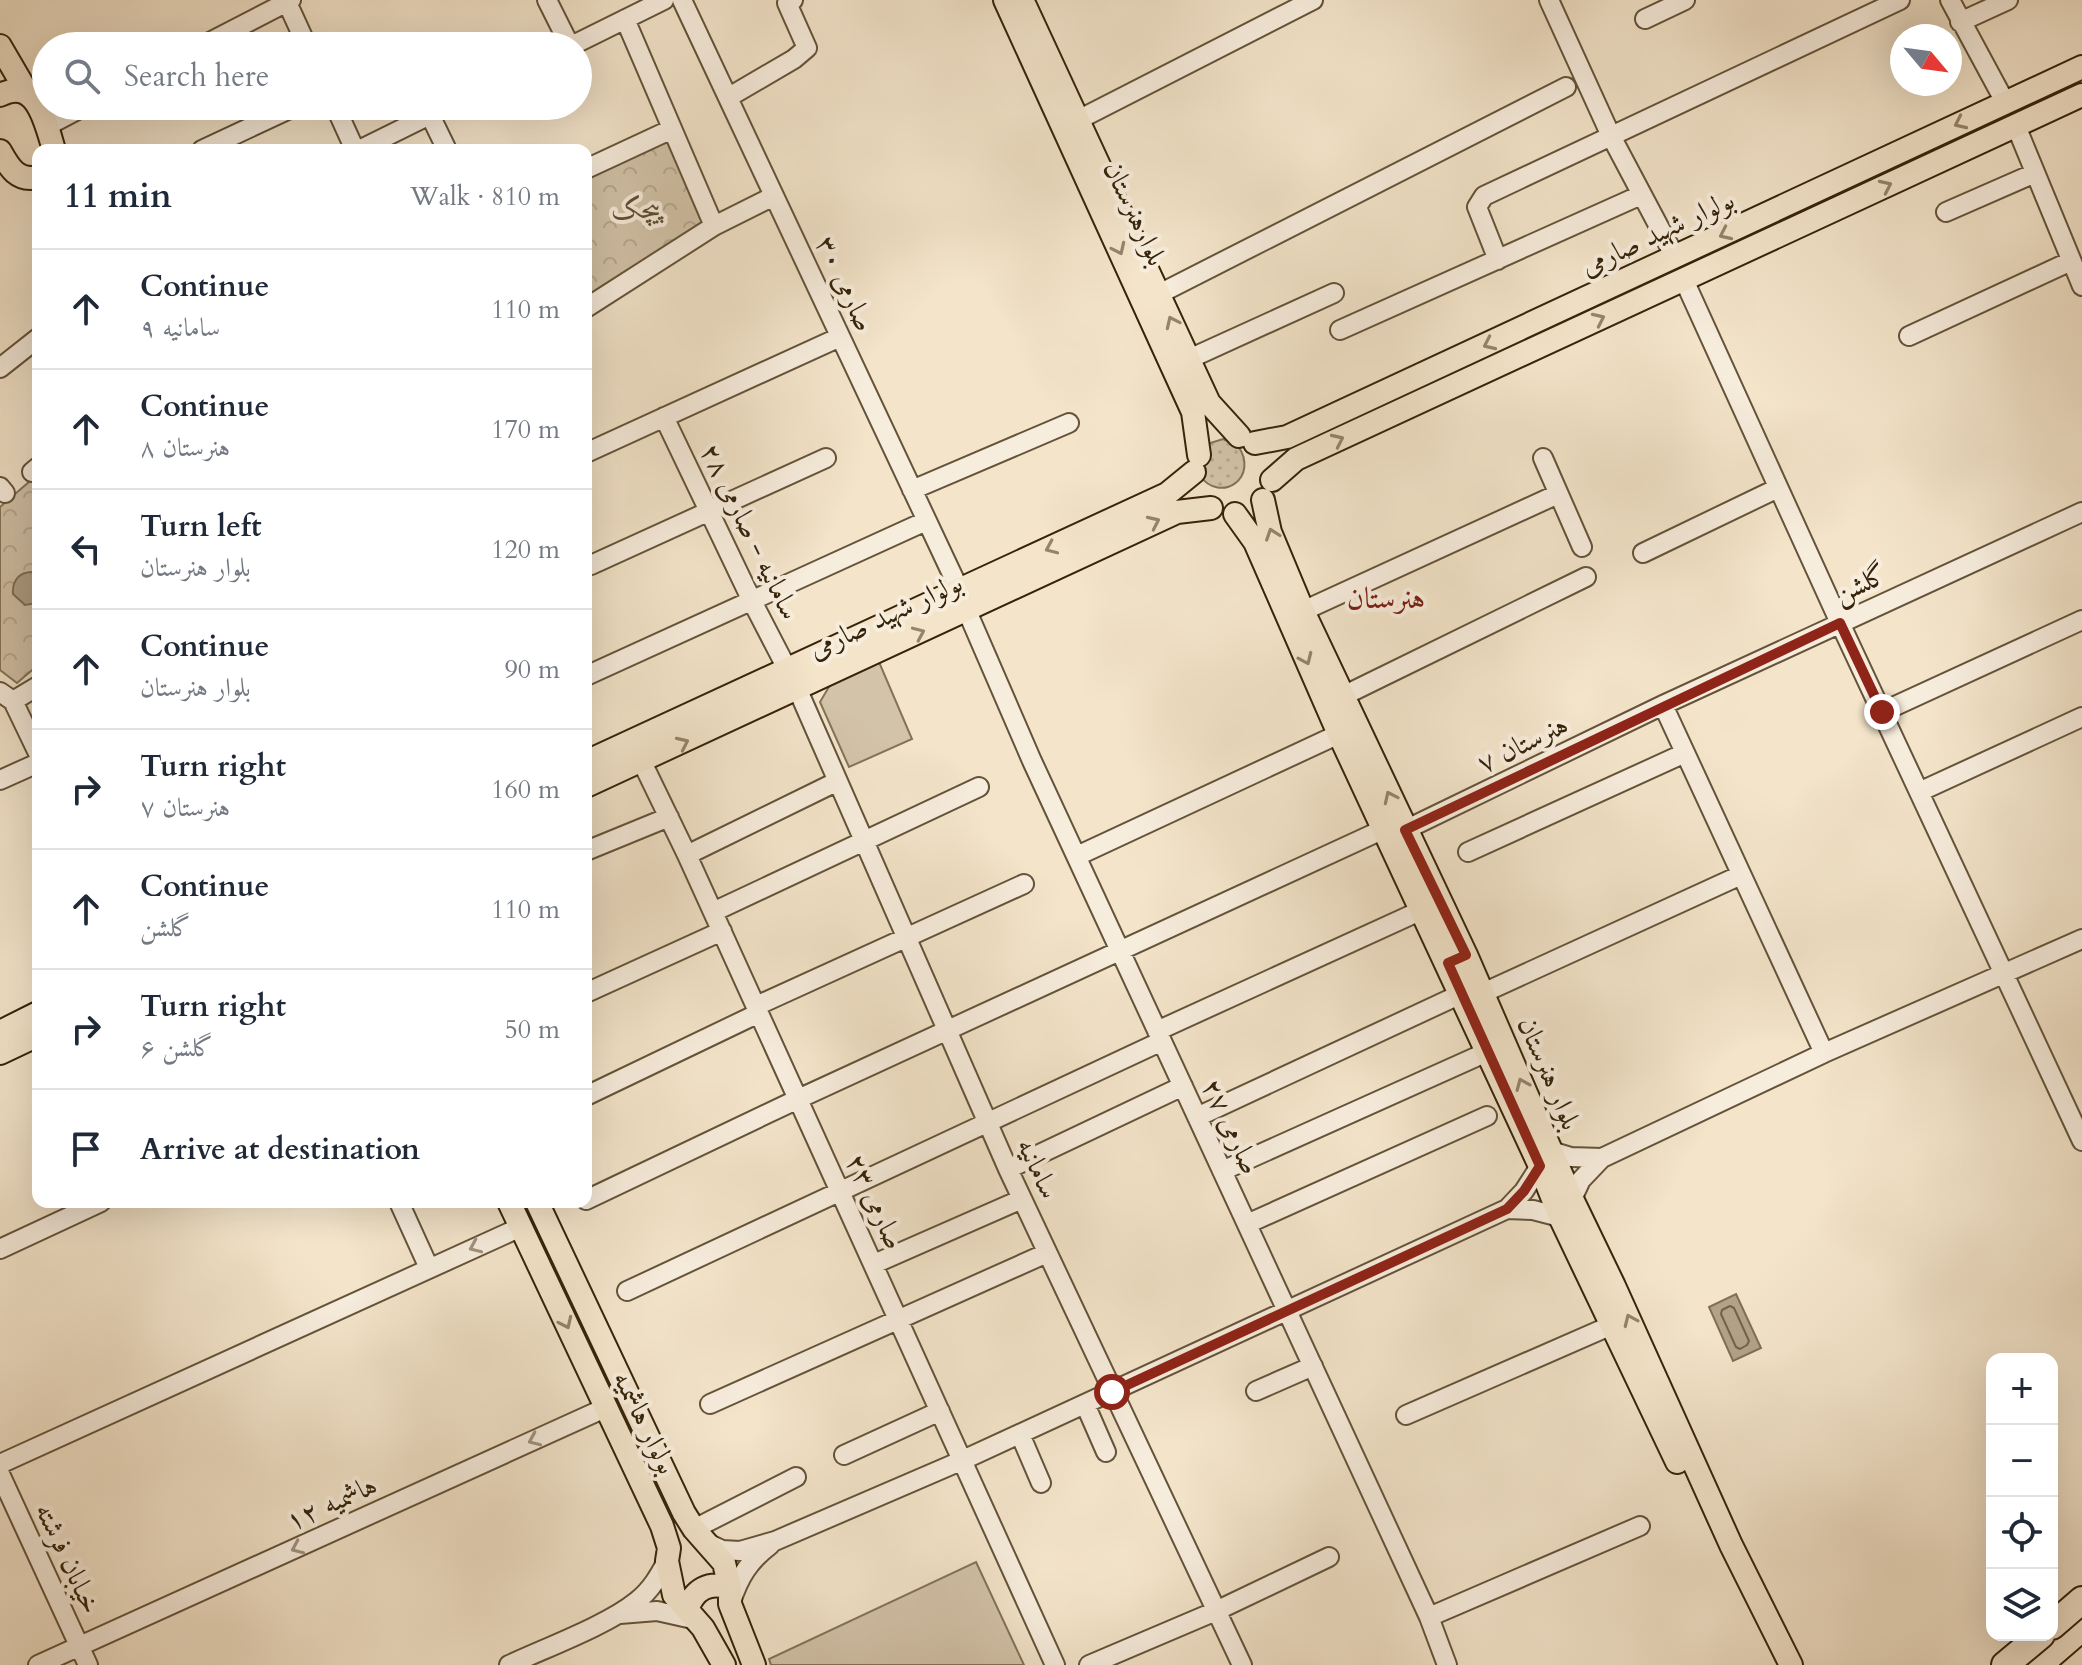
<!DOCTYPE html>
<html lang="en">
<head>
<meta charset="utf-8">
<style>
	:root { --surface:#fff; --page:#f6f6f7; --text:#1f2937; --muted:#747a83; --line:#e0e1e3 }
	body { margin:0; font-family:Cardo,Amiri,serif; background:var(--page); color:var(--text) }
	.controls { position:absolute; right:24px; bottom:24px; display:grid; overflow:hidden; border-radius:16px; box-shadow:0 8px 32px #0002 }
	.controls button { width:72px; height:72px; display:grid; place-items:center; padding:0; border:0; border-bottom:2px solid var(--line); background:var(--surface); color:var(--text); font:40px sans-serif }
	.compass { position:absolute; left:1890px; top:24px; width:72px; height:72px; border-radius:50%; background:var(--surface); box-shadow:0 8px 32px #0002; rotate:119deg }
	.stop { position:absolute; width:24px; height:24px; margin:-18px; border:6px solid #8f2418; border-radius:50%; background:#fff }
	.stop.end { background:#8f2418; border-color:#fff; box-shadow:0 2px 8px #0008 }
	.list { margin:0; padding:0; list-style:none }
	h2 { display:flex; justify-content:space-between; align-items:center; height:104px; margin:0; padding:0 32px; font-size:34px }
	h2 small { font-size:26px; font-weight:400; color:var(--muted) }
	.list li { display:grid; grid-template-columns:52px 1fr auto; gap:24px; align-items:center; box-sizing:border-box; height:120px; padding:0 32px; border-top:2px solid var(--line) }
	.list b { display:block; font-size:30px; white-space:nowrap }
	.list p { margin:0; font-size:26px; white-space:nowrap; color:var(--muted) }
	.list em { font-size:26px; font-style:normal; color:var(--muted) }
	.icon { flex:none; width:44px; height:44px; fill:none; stroke:currentColor; stroke-width:2; stroke-linecap:round; stroke-linejoin:round }
	.map { position:relative; flex:none; width:2082px; height:1665px; overflow:hidden }
	.search { position:absolute; background:var(--surface); box-shadow:0 8px 32px #0002; left:32px; top:32px; width:560px; height:88px; display:flex; align-items:center; gap:20px; box-sizing:border-box; padding:0 28px; border-radius:44px; color:var(--muted); font-size:30px }
	.panel { position:absolute; background:var(--surface); box-shadow:0 8px 32px #0002; left:32px; top:144px; width:560px; height:1064px; border-radius:16px }
	.map>svg:first-child { display:block }
	.grass { fill:url(#grass-dots); stroke:#847359; stroke-width:2 }
	.park { fill:url(#park-crowns); stroke:#847359; stroke-width:2 }
	.garden { fill:#d3c3a9; stroke:#847359; stroke-width:2 }
	.water { fill:#b2a288; stroke:#806f55; stroke-width:2 }
	.lines { fill:none; stroke-linecap:round; stroke-linejoin:round }
	.shore { stroke:#746248; stroke-width:2 }
	.minor-casing { stroke:#645339; stroke-width:22 }
	.major-casing { stroke:#352309; stroke-width:26 }
	.highway-casing { stroke:#352309; stroke-width:30 }
	.minor { stroke:#f7eddd; stroke-width:18 }
	.major { stroke:#f3e4ca; stroke-width:22 }
	.highway { stroke:#f3e4ca; stroke-width:26 }
	.tram { stroke:#352309; stroke-width:2 }
	.oneway { stroke:#94846a }
	.oneway2 { stroke:#a0927e }
	.route { stroke:#8f2418; stroke-width:10 }
	.labels { text-anchor:middle; stroke-width:8; stroke-linejoin:round; paint-order:stroke }
	.park-label { font-size:28px; font-style:italic; fill:#5c4b31; stroke:#f7eddd }
	.street-label { font-size:28px; fill:#352309; stroke:#f7eddd }
	.neighbourhood-label { font-size:30px; fill:#7a1f14; stroke:#f7eddd }
</style>
</head>
<body>
<div class="map">
<svg width="2082" height="1665" viewBox="0 0 2082 1665">
	<defs>
		<pattern id="grass-dots" width="8" height="8" patternUnits="userSpaceOnUse" patternTransform="scale(2)"><rect width="8" height="8" fill="#d3c3a9"/><path d="M2 2h.1M6 6h.1" fill="none" stroke="#b6a790" stroke-width="1.8" stroke-linecap="round"/></pattern>
		<pattern id="park-crowns" width="20" height="18" patternUnits="userSpaceOnUse" patternTransform="scale(2)"><rect width="20" height="18" fill="#d3c3a9"/><path d="M2 6a3 3 0 1 1 6 0M12 15a3 3 0 1 1 6 0" fill="none" stroke="#b6a790"/></pattern>
	</defs>
	<rect width="100%" height="100%" fill="#f3e4ca"/>
	<filter id="stains"><feTurbulence type="fractalNoise" baseFrequency=".0025" numOctaves="4"/><feColorMatrix values="0 0 0 0 .2 0 0 0 0 .09 0 0 0 0 .02 0 0 0 .5 -.17"/></filter>
	<radialGradient id="worn" r=".72"><stop offset=".6" stop-color="#630" stop-opacity="0"/><stop offset="1" stop-color="#630" stop-opacity=".3"/></radialGradient>
	<path class="grass" d="M 1223,439 L 1238,446 C 1260,477 1221,505 1199,475 L 1207,444 Z"/>
	<path class="park" d="M 666,139 L 706,224 L 586,300 L 586,177 Z
		M 37,475 L 38,665 L 17,683 L 0,670 L 0,507 Z"/>
	<path class="garden" d="M 879,662 L 912,739 L 849,767 L 820,702 L 830,685 Z
		M 976,1562 L 1024,1665 L 771,1665 L 769,1659 Z"/>
	<path class="water" d="M 32,572 L 38,574 L 38,603 L 25,605 L 13,594 C 12,581 19,572 32,572 Z
		M 1736,1294 L 1761,1348 L 1733,1361 L 1709,1307 Z"/>
	<g class="lines">
		<path class="shore" d="M 1730,1306 L 1734,1308 L 1749,1341 L 1747,1345 L 1740,1349 L 1736,1347 L 1721,1314 L 1722,1310 Z"/>
		<defs>
			<path id="minor" d="M 286,0 L 307,46
				M 547,0 L 570,46
				M 682,0 L 959,589
				M 1549,0 L 1611,136 L 1675,257
				M 1950,0 L 2005,102
				M 625,19 L 714,226
				M 1645,19 L 1685,0
				M 1960,22 L 2008,0
				M 202,46 L 291,0
				M 571,46 L 664,0
				M 729,97 L 794,59 L 807,48 L 787,3 L 793,0
				M 335,106 L 355,150
				M 430,115 L 447,150
				M 1078,120 L 1313,0
				M 47,126 L 85,106
				M 2016,126 L 2082,286
				M 202,150 L 296,106
				M 359,150 L 448,106
				M 586,169 L 672,129
				M 1946,212 L 2035,173
				M 1498,260 L 1477,207 L 1484,196 L 1900,0
				M 1684,280 L 1840,623 L 2082,1141
				M 1159,294 L 1566,87
				M 586,308 L 714,226 L 774,196
				M 1340,330 L 1641,195
				M 1909,336 L 2071,261
				M 1189,359 L 1334,293
				M 0,368 L 38,338
				M 664,417 L 752,601 L 797,688 L 1008,1169 L 1242,1665
				M 586,453 L 840,337
				M 1543,458 L 1582,547
				M 32,472 L 38,467
				M 0,487 L 5,493
				M 912,490 L 1069,423
				M 1643,553 L 1778,488
				M 591,565 L 826,458
				M 967,611 L 1032,761 L 1429,1617 L 1447,1665
				M 1303,611 L 1558,494
				M 586,676 L 926,521
				M 0,692 L 13,701 L 38,753
				M 1343,696 L 1586,577
				M 13,701 L 38,686
				M 1663,705 L 1824,1053
				M 1882,712 L 2082,620
				M 642,762 L 687,855 L 1055,1665
				M 0,780 L 38,763
				M 1919,792 L 2082,717
				M 1405,830 L 1663,705 L 2082,512
				M 586,851 L 669,817
				M 1468,852 L 1685,753
				M 687,855 L 836,782
				M 1077,856 L 1339,734
				M 713,912 L 979,787
				M 586,993 L 722,931
				M 1483,993 L 1741,875
				M 756,1006 L 1024,884
				M 1157,1031 L 1422,910
				M 586,1096 L 759,1013
				M 1197,1117 L 1461,994
				M 1551,1151 L 1571,1157 L 1602,1158
				M 1008,1169 L 1183,1086
				M 1222,1171 L 1487,1052
				M 1572,1199 L 1581,1180 L 1602,1158 L 1824,1053 L 2082,939
				M 586,1200 L 798,1099 L 1384,829
				M 399,1202 L 429,1268
				M 1507,1209 L 1533,1210 L 1560,1217
				M 1247,1224 L 1487,1116
				M 0,1249 L 101,1202
				M 874,1264 L 1022,1199
				M 627,1291 L 1162,1041
				M 1256,1391 L 1313,1366
				M 710,1404 L 1047,1253
				M 1085,1404 L 1106,1452
				M 1406,1415 L 1612,1325
				M 1020,1434 L 1041,1483
				M 844,1455 L 940,1411
				M 0,1464 L 521,1227
				M 0,1474 L 88,1665
				M 694,1529 L 796,1477
				M 707,1543 L 722,1550 L 740,1551 L 775,1541 L 963,1460 L 1507,1209 L 1524,1191 L 1540,1166
				M 731,1602 C 739,1577 749,1561 770,1545
				M 620,1614 L 657,1611 L 697,1620
				M 1429,1617 L 1640,1526
				M 38,1665 L 605,1408
				M 509,1665 C 545,1648 608,1625 637,1601 C 651,1590 659,1576 667,1561
				M 1089,1665 L 1216,1611 L 1329,1557"/>
			<path id="major" d="M 1005,0 L 1193,412 L 1199,455
				M 1025,6 L 1209,403 L 1239,436
				M 0,46 L 28,94
				M 0,95 C 37,76 46,124 54,150
				M 0,151 C 9,167 17,182 38,177
				M 1255,443 L 1287,437 L 2082,67
				M 1272,480 L 1296,459 L 2082,95
				M 1263,500 L 1270,532 L 1303,611 L 1466,955 L 1572,1199 L 1614,1286 L 1731,1545 L 1791,1665
				M 1235,514 L 1255,542 L 1339,734 L 1540,1166 L 1560,1217 L 1677,1462
				M 586,762 L 1167,494 L 1194,472
				M 586,786 L 1177,512 L 1211,508
				M 0,1032 L 38,1013
				M 0,1053 L 38,1035
				M 509,1202 L 662,1526 L 669,1548 L 667,1561 L 674,1595 L 703,1628 L 724,1665
				M 537,1202 L 684,1513 L 694,1529 L 724,1563 L 730,1588 L 730,1604 L 754,1665
				M 687,1610 C 694,1589 709,1581 730,1588"/>
			<path id="highway" d="M 2052,1626 L 2082,1600
				M 2005,1665 L 2041,1635"/>
		</defs>
		<use href="#minor" class="minor-casing"/>
		<use href="#major" class="major-casing"/>
		<use href="#highway" class="highway-casing"/>
		<use href="#minor" class="minor"/>
		<use href="#major" class="major"/>
		<use href="#highway" class="highway"/>
		<path class="tram" d="M 2060,1665 L 2082,1646"/>
	</g>
	<defs><path id="oneway-chevron" d="M-2-3.5L2.5 0L-2 3.5" fill="none" stroke-width="1.6" stroke-linecap="round" stroke-linejoin="round" transform="scale(2)"/></defs>
	<g class="oneway">
		<use href="#oneway-chevron" transform="translate(1960 123) rotate(155)"/>
		<use href="#oneway-chevron" transform="translate(1886 186) rotate(-25)"/>
		<use href="#oneway-chevron" transform="translate(1725 234) rotate(155)"/>
		<use href="#oneway-chevron" transform="translate(1119 249) rotate(65)"/>
		<use href="#oneway-chevron" transform="translate(1599 319) rotate(-25)"/>
		<use href="#oneway-chevron" transform="translate(1172 322) rotate(-115)"/>
		<use href="#oneway-chevron" transform="translate(1489 344) rotate(155)"/>
		<use href="#oneway-chevron" transform="translate(1338 440) rotate(-25)"/>
		<use href="#oneway-chevron" transform="translate(1154 522) rotate(-25)"/>
		<use href="#oneway-chevron" transform="translate(1272 534) rotate(-109)"/>
		<use href="#oneway-chevron" transform="translate(1051 548) rotate(156)"/>
		<use href="#oneway-chevron" transform="translate(919 633) rotate(-24)"/>
		<use href="#oneway-chevron" transform="translate(1306 659) rotate(66)"/>
		<use href="#oneway-chevron" transform="translate(683 743) rotate(-25)"/>
		<use href="#oneway-chevron" transform="translate(1390 797) rotate(-115)"/>
		<use href="#oneway-chevron" transform="translate(1522 1084) rotate(-113)"/>
		<use href="#oneway-chevron" transform="translate(1630 1320) rotate(-114)"/>
		<use href="#oneway-chevron" transform="translate(566 1323) rotate(65)"/>
	</g>
	<g class="oneway2">
		<use href="#oneway-chevron" transform="translate(475 1247) rotate(156)"/>
		<use href="#oneway-chevron" transform="translate(534 1440) rotate(156)"/>
		<use href="#oneway-chevron" transform="translate(297 1548) rotate(156)"/>
	</g>
	<g class="lines">
		<path class="route" d="M 1112,1392 L 1507,1209 L 1524,1191 L 1540,1166 L 1448,963 L 1466,955 L 1405,830 L 1840,623 L 1882,712"/>
	</g>
	<g class="labels">
		<g class="park-label">
			<text x="637" y="218">پیچک</text>
		</g>
		<g class="street-label">
			<text transform="translate(1136 213) rotate(65)" y="10">بلوارهنرستان</text>
			<text transform="translate(1657 232) rotate(-25)" y="10">بولوار شهید صارمی</text>
			<text transform="translate(846 283) rotate(65)" y="10">صارمی ۳۰</text>
			<text transform="translate(751 531) rotate(64)" y="10">سامانیه - صارمی ۲۸</text>
			<text transform="translate(1860 583) rotate(-25)" y="10">گلشن</text>
			<text transform="translate(885 615) rotate(-25)" y="10">بولوار شهید صارمی</text>
			<text transform="translate(1522 743) rotate(-26)" y="10">هنرستان ۷</text>
			<text transform="translate(1550 1073) rotate(67)" y="10">بلوار هنرستان</text>
			<text transform="translate(1232 1126) rotate(65)" y="10">صارمی ۲۷</text>
			<text transform="translate(1039 1168) rotate(65)" y="10">سامانیه</text>
			<text transform="translate(876 1201) rotate(65)" y="10">صارمی ۲۳</text>
			<text transform="translate(646 1422) rotate(64)" y="10">بولوار هاشمیه</text>
			<text transform="translate(331 1502) rotate(-24)" y="10">هاشمیه ۱۲</text>
			<text transform="translate(69 1558) rotate(65)" y="10">خیابان فرشته</text>
		</g>
		<g class="neighbourhood-label">
			<text x="1386" y="608">هنرستان</text>
		</g>
	</g>
	<rect width="100%" height="100%" filter="url(#stains)"/>
	<rect width="100%" height="100%" fill="url(#worn)"/>
</svg>
<div class="controls">
<button>+</button>
<button>−</button>
<button><svg class="icon" aria-label="locate" viewBox="0 0 24 24"><circle cx="12" cy="12" r="6"/><path d="M12 2v4M12 18v4M2 12h4M18 12h4"/></svg></button>
<button><svg class="icon" aria-label="layers" viewBox="0 0 24 24"><path d="M12 4l9 5-9 5-9-5zM3 14l9 5 9-5"/></svg></button>
</div>
<svg class="compass" viewBox="-18 -18 36 36"><path d="M0-13l5 13h-10z" fill="#e53935"/><path d="M0 13l5-13h-10z" fill="#747a83"/></svg>
<div class="stop" style="left:1112px;top:1392px"></div>
<div class="stop end" style="left:1882px;top:712px"></div>
<div class="search"><svg class="icon" aria-label="search" viewBox="0 0 24 24"><circle cx="10" cy="10" r="6"/><path d="M15 15l6 6"/></svg>Search here</div>
<section class="panel">
<h2>11 min<small>Walk · 810 m</small></h2>
<ul class="list">
<li><svg class="icon" aria-label="ahead" viewBox="0 0 24 24"><path d="M12 20V5M6 11l6-6 6 6"/></svg><div><b>Continue</b><p>سامانیه ۹</p></div><em>110 m</em></li>
<li><svg class="icon" aria-label="ahead" viewBox="0 0 24 24"><path d="M12 20V5M6 11l6-6 6 6"/></svg><div><b>Continue</b><p>هنرستان ۸</p></div><em>170 m</em></li>
<li><svg class="icon" aria-label="left" viewBox="0 0 24 24"><path d="M17 20v-9H6M10 6l-5 5 5 5"/></svg><div><b>Turn left</b><p>بلوار هنرستان</p></div><em>120 m</em></li>
<li><svg class="icon" aria-label="ahead" viewBox="0 0 24 24"><path d="M12 20V5M6 11l6-6 6 6"/></svg><div><b>Continue</b><p>بلوار هنرستان</p></div><em>90 m</em></li>
<li><svg class="icon" aria-label="right" viewBox="0 0 24 24"><path d="M7 20v-9h11M14 6l5 5-5 5"/></svg><div><b>Turn right</b><p>هنرستان ۷</p></div><em>160 m</em></li>
<li><svg class="icon" aria-label="ahead" viewBox="0 0 24 24"><path d="M12 20V5M6 11l6-6 6 6"/></svg><div><b>Continue</b><p>گلشن</p></div><em>110 m</em></li>
<li><svg class="icon" aria-label="right" viewBox="0 0 24 24"><path d="M7 20v-9h11M14 6l5 5-5 5"/></svg><div><b>Turn right</b><p>گلشن ۶</p></div><em>50 m</em></li>
<li><svg class="icon" aria-label="arrive" viewBox="0 0 24 24"><path d="M6 21V4h12l-3 4 3 4H6"/></svg><div><b>Arrive at destination</b></div></li>
</ul>
</section>
</div>
</body>
</html>
